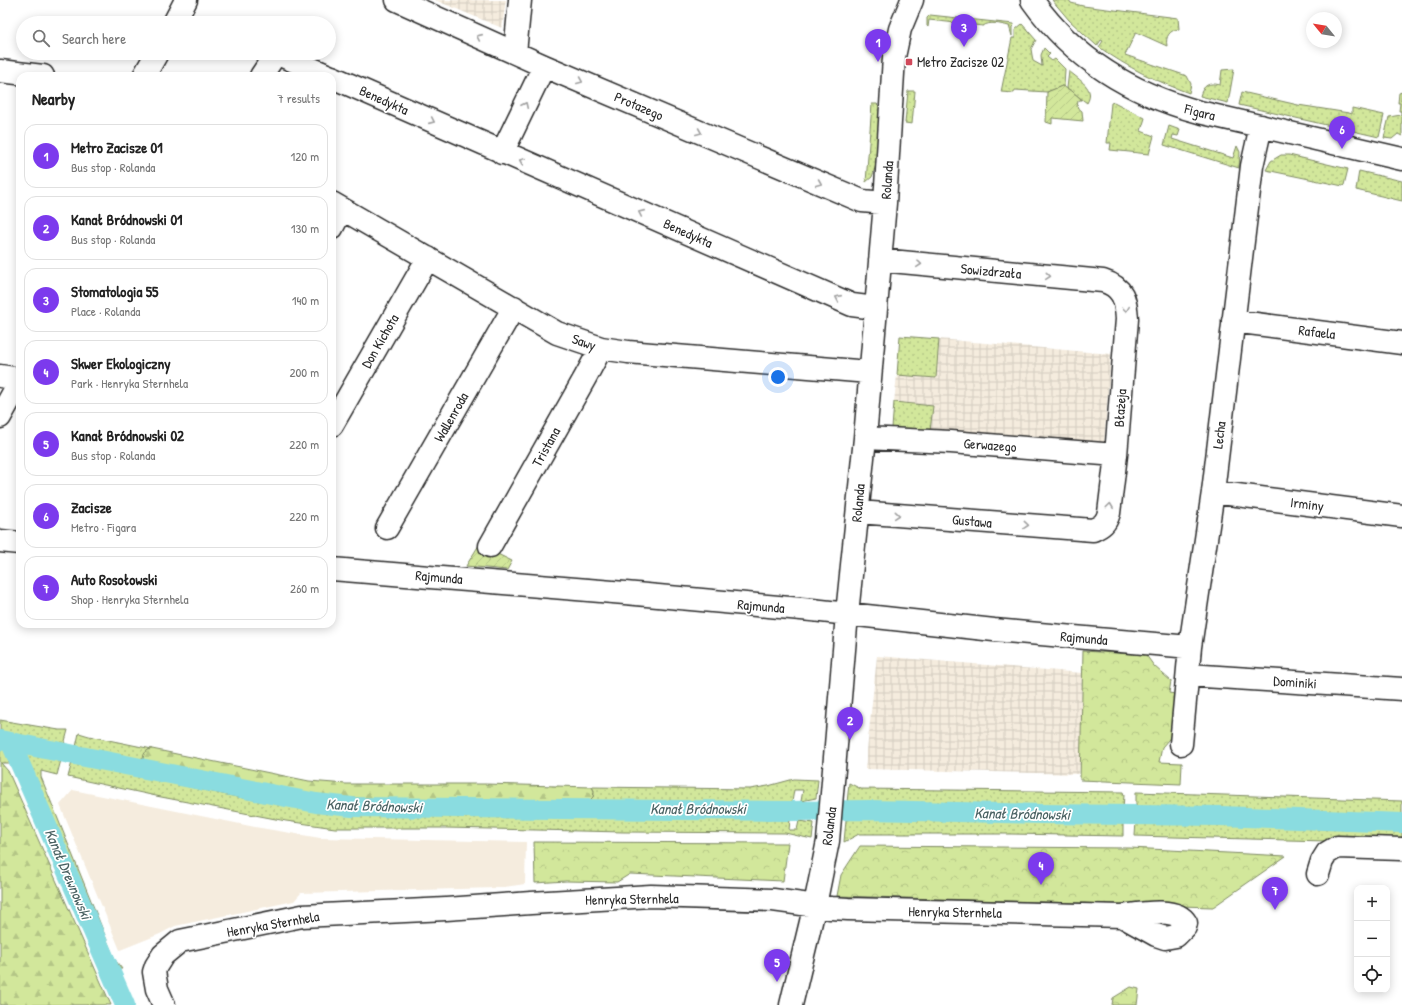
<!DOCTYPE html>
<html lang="en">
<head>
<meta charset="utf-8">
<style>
	:root { --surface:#fff; --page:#f6f6f6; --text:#222; --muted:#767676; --line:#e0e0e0; --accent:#7c3aed }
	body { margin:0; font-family:"Patrick Hand",sans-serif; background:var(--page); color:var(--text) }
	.controls { position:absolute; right:12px; bottom:12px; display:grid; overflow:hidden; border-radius:8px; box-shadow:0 2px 10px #0003 }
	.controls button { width:36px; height:36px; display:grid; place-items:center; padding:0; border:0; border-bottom:1px solid var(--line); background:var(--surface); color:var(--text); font:20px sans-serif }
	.compass { position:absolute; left:1306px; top:12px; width:36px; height:36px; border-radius:50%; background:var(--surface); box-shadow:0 2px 10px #0003; rotate:300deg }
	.you { position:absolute; left:778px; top:377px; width:14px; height:14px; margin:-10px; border:3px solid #fff; border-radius:50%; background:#1a73e8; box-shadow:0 0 0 6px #1a73e833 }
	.badge { display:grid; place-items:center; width:26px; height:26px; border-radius:50%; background:var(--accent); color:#fff; font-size:13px; font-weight:700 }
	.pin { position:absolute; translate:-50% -33px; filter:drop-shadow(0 1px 2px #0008) }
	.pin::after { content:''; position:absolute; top:21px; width:14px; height:12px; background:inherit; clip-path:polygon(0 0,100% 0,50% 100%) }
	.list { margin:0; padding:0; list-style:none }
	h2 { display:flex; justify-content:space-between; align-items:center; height:52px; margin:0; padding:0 16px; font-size:17px }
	h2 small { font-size:13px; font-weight:400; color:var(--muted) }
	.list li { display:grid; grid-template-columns:26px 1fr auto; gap:12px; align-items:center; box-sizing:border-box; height:64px; margin:0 8px 8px; padding:0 8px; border:1px solid var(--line); border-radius:12px }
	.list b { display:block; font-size:15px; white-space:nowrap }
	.list p { margin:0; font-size:13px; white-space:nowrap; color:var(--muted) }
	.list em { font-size:13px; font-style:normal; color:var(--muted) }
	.icon { flex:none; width:22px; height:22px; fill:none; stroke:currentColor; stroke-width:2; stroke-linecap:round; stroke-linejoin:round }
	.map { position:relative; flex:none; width:1402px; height:1005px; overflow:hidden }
	.search { position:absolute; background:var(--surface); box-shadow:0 2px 10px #0003; left:16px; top:16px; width:320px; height:44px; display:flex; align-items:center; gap:10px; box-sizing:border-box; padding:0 14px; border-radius:22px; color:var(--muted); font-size:15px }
	.panel { position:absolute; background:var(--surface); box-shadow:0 2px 10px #0003; left:16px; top:72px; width:320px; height:556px; border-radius:12px }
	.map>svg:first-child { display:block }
	.built { fill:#f5ecde }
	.industrial { fill:url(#industrial-grid) }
	.grass { fill:url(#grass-dots); stroke:#7e8963 }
	.forest { fill:url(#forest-firs); stroke:#7e8963 }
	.park { fill:url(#park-crowns); stroke:#7e8963 }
	.garden { fill:url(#garden-furrows); stroke:#7e8963 }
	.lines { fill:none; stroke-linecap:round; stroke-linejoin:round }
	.canal { stroke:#8adce0; stroke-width:20 }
	.minor-casing { stroke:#2b2b2b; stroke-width:25 }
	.minor { stroke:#fff; stroke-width:22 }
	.oneway { stroke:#a0a0a0 }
	.poi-dot { fill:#d1495b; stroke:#fff; stroke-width:1.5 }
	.labels { text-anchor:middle; stroke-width:3.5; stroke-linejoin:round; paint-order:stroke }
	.poi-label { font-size:14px; fill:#2b2b2b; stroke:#fff; text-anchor:start }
	.street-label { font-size:14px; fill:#2b2b2b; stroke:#fff }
	.water-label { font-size:15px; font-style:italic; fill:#486061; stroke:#fff }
</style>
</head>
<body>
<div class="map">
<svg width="1402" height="1005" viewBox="0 0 1402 1005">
	<defs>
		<pattern id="industrial-grid" width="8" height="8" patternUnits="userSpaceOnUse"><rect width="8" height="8" fill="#f5ecde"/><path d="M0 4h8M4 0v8" fill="none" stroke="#d2cbbf"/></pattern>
		<pattern id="grass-dots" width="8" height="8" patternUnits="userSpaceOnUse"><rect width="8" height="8" fill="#d2e79b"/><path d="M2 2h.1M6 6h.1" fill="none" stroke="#b4c686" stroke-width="1.8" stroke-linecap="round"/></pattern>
		<pattern id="forest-firs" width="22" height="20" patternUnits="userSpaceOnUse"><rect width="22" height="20" fill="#d2e79b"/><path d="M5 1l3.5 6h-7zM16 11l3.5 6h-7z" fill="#b4c686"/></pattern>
		<pattern id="park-crowns" width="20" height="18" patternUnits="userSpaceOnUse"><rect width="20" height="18" fill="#d2e79b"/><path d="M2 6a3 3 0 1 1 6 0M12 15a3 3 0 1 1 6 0" fill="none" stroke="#b4c686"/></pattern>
		<pattern id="garden-furrows" width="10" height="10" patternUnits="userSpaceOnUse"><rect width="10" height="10" fill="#d2e79b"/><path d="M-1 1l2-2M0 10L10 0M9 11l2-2" fill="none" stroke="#b4c686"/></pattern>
	</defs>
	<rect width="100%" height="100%" fill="#fff"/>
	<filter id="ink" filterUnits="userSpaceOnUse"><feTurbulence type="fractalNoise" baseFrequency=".025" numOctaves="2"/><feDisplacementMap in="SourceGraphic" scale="8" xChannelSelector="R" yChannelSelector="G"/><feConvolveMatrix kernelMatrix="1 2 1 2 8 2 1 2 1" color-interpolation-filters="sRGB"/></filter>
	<g filter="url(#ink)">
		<path class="built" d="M 73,790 L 255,827 L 320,838 L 526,842 L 525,884 L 497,888 L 301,893 L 294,901 L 175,926 L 160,934 L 120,950 L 60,805 Z"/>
		<path class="industrial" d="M 435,0 L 506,0 L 502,28 Z
			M 939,339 L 1111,354 L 1104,444 L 930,431 L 933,406 L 894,402 L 897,375 L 936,378 Z
			M 877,656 L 1082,673 L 1081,755 L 1079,774 L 865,769 Z"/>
		<path class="grass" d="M 1052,0 L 1069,0 L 1071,3 L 1083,6 L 1178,18 L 1179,29 C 1170,30 1165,36 1167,46 L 1136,32 L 1125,55 L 1187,76 L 1191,84 L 1189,93 C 1156,81 1128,68 1099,47 L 1103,41 L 1101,40 L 1097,46 L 1069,20 Z
			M 930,15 L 1014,24 L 1014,25 L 1012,27 L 1012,36 L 1009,26 C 1000,24 990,21 983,26 L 929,20 L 928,27 L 927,26 L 927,18 Z
			M 1022,24 L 1036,40 L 1031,49 L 1033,61 L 1042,66 L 1041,55 L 1044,48 L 1050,54 L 1047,57 L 1052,61 L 1055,59 L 1065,69 L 1064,87 L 1062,86 L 1047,92 L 1015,90 L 1014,93 L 1001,92 L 1012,38 L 1015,38 L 1015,30 Z
			M 1234,69 L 1228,103 L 1200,96 C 1203,85 1209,82 1220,85 L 1222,70 Z
			M 1069,71 C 1079,80 1096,88 1087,103 L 1067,88 Z
			M 908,91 L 915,91 L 912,124 L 905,123 Z
			M 1242,92 L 1298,105 L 1349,113 L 1352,114 L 1352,108 L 1384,115 L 1379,137 L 1239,105 Z
			M 1399,93 L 1402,92 L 1401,101 L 1402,101 L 1402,136 L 1398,134 L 1392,139 L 1384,138 L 1389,117 L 1401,115 L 1401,111 L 1399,111 L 1400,103 L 1398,103 Z
			M 1114,102 L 1145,118 L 1141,131 L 1154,136 L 1149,154 L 1110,150 L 1111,143 L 1107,143 L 1111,103 Z
			M 872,104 L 877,104 L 880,107 L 878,165 L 876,165 L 872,177 L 866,182 Z
			M 1169,126 L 1180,130 L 1178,136 L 1173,135 L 1172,139 L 1233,158 L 1237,146 L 1240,152 L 1239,168 L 1164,145 Z
			M 1281,155 L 1289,155 L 1348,169 L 1344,185 L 1343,186 L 1266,170 L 1271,161 Z
			M 1359,171 L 1402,181 L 1402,201 L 1356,190 Z
			M 900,336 L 939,339 L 936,378 L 897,375 Z
			M 894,402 L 933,406 L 930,431 L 892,428 Z
			M 0,720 L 59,730 L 68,730 L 64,745 L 0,732 Z
			M 79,733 L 89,736 L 152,749 L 148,750 L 143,758 L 144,761 L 76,747 Z
			M 27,753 L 61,760 L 57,775 L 41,771 L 41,777 L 111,950 L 116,961 L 122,969 L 112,969 L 22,761 L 21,758 L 23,754 Z
			M 72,762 L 227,795 L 309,810 L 325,812 L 457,815 L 752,818 L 790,820 L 789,830 L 797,830 L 799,821 L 814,823 L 812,839 L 785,833 L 624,832 L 446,828 L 335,828 L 286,821 L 156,796 L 68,777 Z
			M 794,779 L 818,780 L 816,798 L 801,801 L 803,790 L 794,790 L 792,802 L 721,804 L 589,801 L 593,797 L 594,791 L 592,787 L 750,789 L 768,786 Z
			M 849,783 L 861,789 L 1123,792 L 1124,795 L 1123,809 L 907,806 L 847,803 Z
			M 1136,792 L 1402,801 L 1402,817 L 1267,811 L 1176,810 L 1136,809 Z
			M 860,818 L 1014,819 L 1123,821 L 1123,836 L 1011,834 L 859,834 L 844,842 L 846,820 Z
			M 1136,821 L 1258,824 L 1402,829 L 1402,843 L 1135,836 Z"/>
		<path class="forest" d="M 0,747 L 9,750 L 18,763 L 1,763 L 8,771 L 111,1005 L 0,1005 Z
			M 152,749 L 309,781 L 346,784 L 485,784 L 592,787 L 594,791 L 593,797 L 589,801 L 345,798 L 306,794 L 144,761 L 143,758 C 144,752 147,750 152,749 Z"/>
		<path class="park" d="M 1083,651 L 1146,655 L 1154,666 L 1171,681 L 1169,693 L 1175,694 L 1172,732 L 1169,739 L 1162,747 L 1159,762 L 1182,763 L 1181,784 L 1080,780 Z
			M 534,842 L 788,843 L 783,881 L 630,874 L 617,882 L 566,881 L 535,883 Z
			M 860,846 L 1130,848 L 1286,856 L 1213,907 L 837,896 L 841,875 Z
			M 1131,987 L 1139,989 L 1137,1005 L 1112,1005 L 1113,998 Z"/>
		<path class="garden" d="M 1062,86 L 1072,91 L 1082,100 L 1080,100 L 1078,101 L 1077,107 L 1082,111 L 1083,121 L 1052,118 L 1052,124 L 1046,122 L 1047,92 Z
			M 479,545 L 512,561 L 507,570 L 466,566 Z"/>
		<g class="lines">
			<path class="canal" d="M 0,740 L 316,803 L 352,807 L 790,811 L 870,810 L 1042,814 L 1221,816 L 1402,823
				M 11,743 L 125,1005"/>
			<defs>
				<path id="minor" d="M 397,0 L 544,66 L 862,201 L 885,203
					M 1032,0 C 1074,59 1130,93 1199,112 L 1402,159
					M 174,23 L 186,0
					M 515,53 L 520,0
					M 0,71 L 43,76
					M 144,76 L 157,53
					M 261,76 L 273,58 L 280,55 L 329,76
					M 332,77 L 852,305 L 875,308
					M 502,153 L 544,66
					M 332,203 L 557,333 L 601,348 L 628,352 L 869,372
					M 332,228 L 342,209
					M 1233,321 L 1402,343
					M 0,376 L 20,379
					M 0,417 L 20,381
					M 332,425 L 428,258
					M 865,438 L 951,442 L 1116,455
					M 1213,492 L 1402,516
					M 858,512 L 1093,530 C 1102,526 1106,523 1109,513 L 1116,455 L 1127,319 C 1126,300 1123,287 1103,281 L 880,260
					M 387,528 L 514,307
					M 0,541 L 20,543
					M 490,546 L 586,376 L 601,348
					M 332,569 L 625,593 L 812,610 L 994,630 L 1190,647
					M 1188,675 L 1402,689
					M 1181,744 L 1190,647 L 1213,492 L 1252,166 L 1261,126
					M 1318,874 L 1322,861 L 1327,853 L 1337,847 L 1402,849
					M 164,1005 L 157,989 L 154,972 L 156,966 L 163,955 L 180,941 L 302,916 L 446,909 L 531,903 L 651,896 L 773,900 L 831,908 L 848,909 L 1122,916 C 1138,914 1177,906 1186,923 L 1185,927 L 1176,936 L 1165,938 L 1156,935 L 1122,916
					M 791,1005 L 815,905 L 828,841 L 847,614 L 865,438 L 885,203 L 894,57 L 900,29 L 912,0"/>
			</defs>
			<use href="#minor" class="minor-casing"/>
			<use href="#minor" class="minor"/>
		</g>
		<defs><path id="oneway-chevron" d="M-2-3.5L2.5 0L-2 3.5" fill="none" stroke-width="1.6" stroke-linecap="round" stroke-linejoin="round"/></defs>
		<g class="oneway">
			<use href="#oneway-chevron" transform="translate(479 37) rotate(-156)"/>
			<use href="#oneway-chevron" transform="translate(580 81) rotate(23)"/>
			<use href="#oneway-chevron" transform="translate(525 105) rotate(-65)"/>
			<use href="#oneway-chevron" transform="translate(432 121) rotate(24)"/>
			<use href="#oneway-chevron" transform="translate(699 132) rotate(23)"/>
			<use href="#oneway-chevron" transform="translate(522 161) rotate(-157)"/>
			<use href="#oneway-chevron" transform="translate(819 183) rotate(23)"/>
			<use href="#oneway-chevron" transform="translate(641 213) rotate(-156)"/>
			<use href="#oneway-chevron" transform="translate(919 264) rotate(5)"/>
			<use href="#oneway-chevron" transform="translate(1048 276) rotate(5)"/>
			<use href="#oneway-chevron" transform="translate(838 298) rotate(-156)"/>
			<use href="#oneway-chevron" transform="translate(1126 309) rotate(82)"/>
			<use href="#oneway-chevron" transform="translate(1110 506) rotate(-83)"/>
			<use href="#oneway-chevron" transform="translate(897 515) rotate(5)"/>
			<use href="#oneway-chevron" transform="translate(1026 525) rotate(5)"/>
		</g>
	</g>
	<rect class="poi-dot" x="905" y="58" width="8" height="8" rx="2"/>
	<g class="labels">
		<g class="poi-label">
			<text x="917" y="67">Metro Zacisze 02</text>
		</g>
		<g class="street-label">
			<text transform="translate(384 100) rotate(24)" y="5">Benedykta</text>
			<text transform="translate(639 106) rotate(23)" y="5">Protazego</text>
			<text transform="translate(1200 112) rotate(14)" y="5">Figara</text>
			<text transform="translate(887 180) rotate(-86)" y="5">Rolanda</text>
			<text transform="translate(688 233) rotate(24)" y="5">Benedykta</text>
			<text transform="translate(991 271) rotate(5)" y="5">Sowizdrzała</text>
			<text transform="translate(1317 332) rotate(7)" y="5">Rafaela</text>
			<text transform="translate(380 341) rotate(-60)" y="5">Don Kichota</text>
			<text transform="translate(584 342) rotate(19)" y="5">Sawy</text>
			<text transform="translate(1120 408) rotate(-86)" y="5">Błażeja</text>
			<text transform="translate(451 417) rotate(-60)" y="5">Wallenroda</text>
			<text transform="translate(1219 435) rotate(-83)" y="5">Lecha</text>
			<text transform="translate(990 445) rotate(4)" y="5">Gerwazego</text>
			<text transform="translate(546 447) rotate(-61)" y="5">Tristana</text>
			<text transform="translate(858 503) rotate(-85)" y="5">Rolanda</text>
			<text transform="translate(1307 504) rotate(7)" y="5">Irminy</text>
			<text transform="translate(972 521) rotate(5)" y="5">Gustawa</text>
			<text transform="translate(439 577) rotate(5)" y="5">Rajmunda</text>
			<text transform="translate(761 606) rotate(5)" y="5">Rajmunda</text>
			<text transform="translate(1084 638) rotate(5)" y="5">Rajmunda</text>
			<text transform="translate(1295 682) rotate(4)" y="5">Dominiki</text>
			<text transform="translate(829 826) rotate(-83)" y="5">Rolanda</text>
			<text transform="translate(632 899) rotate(-1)" y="5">Henryka Sternhela</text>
			<text transform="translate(955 912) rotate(1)" y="5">Henryka Sternhela</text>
			<text transform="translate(273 924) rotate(-10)" y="5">Henryka Sternhela</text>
		</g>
		<g class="water-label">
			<text transform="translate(374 806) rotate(2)" y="5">Kanał Bródnowski</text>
			<text x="698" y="814">Kanał Bródnowski</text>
			<text transform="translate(1022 814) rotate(1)" y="5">Kanał Bródnowski</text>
			<text transform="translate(68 874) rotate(67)" y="5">Kanał Drewnowski</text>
		</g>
	</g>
</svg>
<div class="controls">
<button>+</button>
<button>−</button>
<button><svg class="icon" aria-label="locate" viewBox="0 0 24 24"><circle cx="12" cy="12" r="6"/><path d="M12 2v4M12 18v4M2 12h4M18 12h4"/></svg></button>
</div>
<svg class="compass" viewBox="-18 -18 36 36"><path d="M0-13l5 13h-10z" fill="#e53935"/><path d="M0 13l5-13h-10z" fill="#767676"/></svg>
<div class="you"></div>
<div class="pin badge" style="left:878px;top:62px">1</div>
<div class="pin badge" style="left:850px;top:740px">2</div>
<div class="pin badge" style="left:964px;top:47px">3</div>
<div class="pin badge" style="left:1041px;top:885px">4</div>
<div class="pin badge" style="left:777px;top:982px">5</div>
<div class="pin badge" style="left:1342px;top:149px">6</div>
<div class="pin badge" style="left:1275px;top:910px">7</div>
<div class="search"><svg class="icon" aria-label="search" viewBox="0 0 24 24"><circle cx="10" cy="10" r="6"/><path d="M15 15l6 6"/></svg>Search here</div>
<section class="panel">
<h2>Nearby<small>7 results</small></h2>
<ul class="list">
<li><span class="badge">1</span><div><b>Metro Zacisze 01</b><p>Bus stop · Rolanda</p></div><em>120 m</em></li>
<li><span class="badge">2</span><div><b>Kanał Bródnowski 01</b><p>Bus stop · Rolanda</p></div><em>130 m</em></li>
<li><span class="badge">3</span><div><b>Stomatologia 55</b><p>Place · Rolanda</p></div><em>140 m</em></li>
<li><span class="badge">4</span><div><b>Skwer Ekologiczny</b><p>Park · Henryka Sternhela</p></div><em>200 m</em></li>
<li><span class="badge">5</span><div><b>Kanał Bródnowski 02</b><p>Bus stop · Rolanda</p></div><em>220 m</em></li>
<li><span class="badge">6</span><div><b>Zacisze</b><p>Metro · Figara</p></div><em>220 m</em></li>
<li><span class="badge">7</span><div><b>Auto Rosołowski</b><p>Shop · Henryka Sternhela</p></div><em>260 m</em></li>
</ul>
</section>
</div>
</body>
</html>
